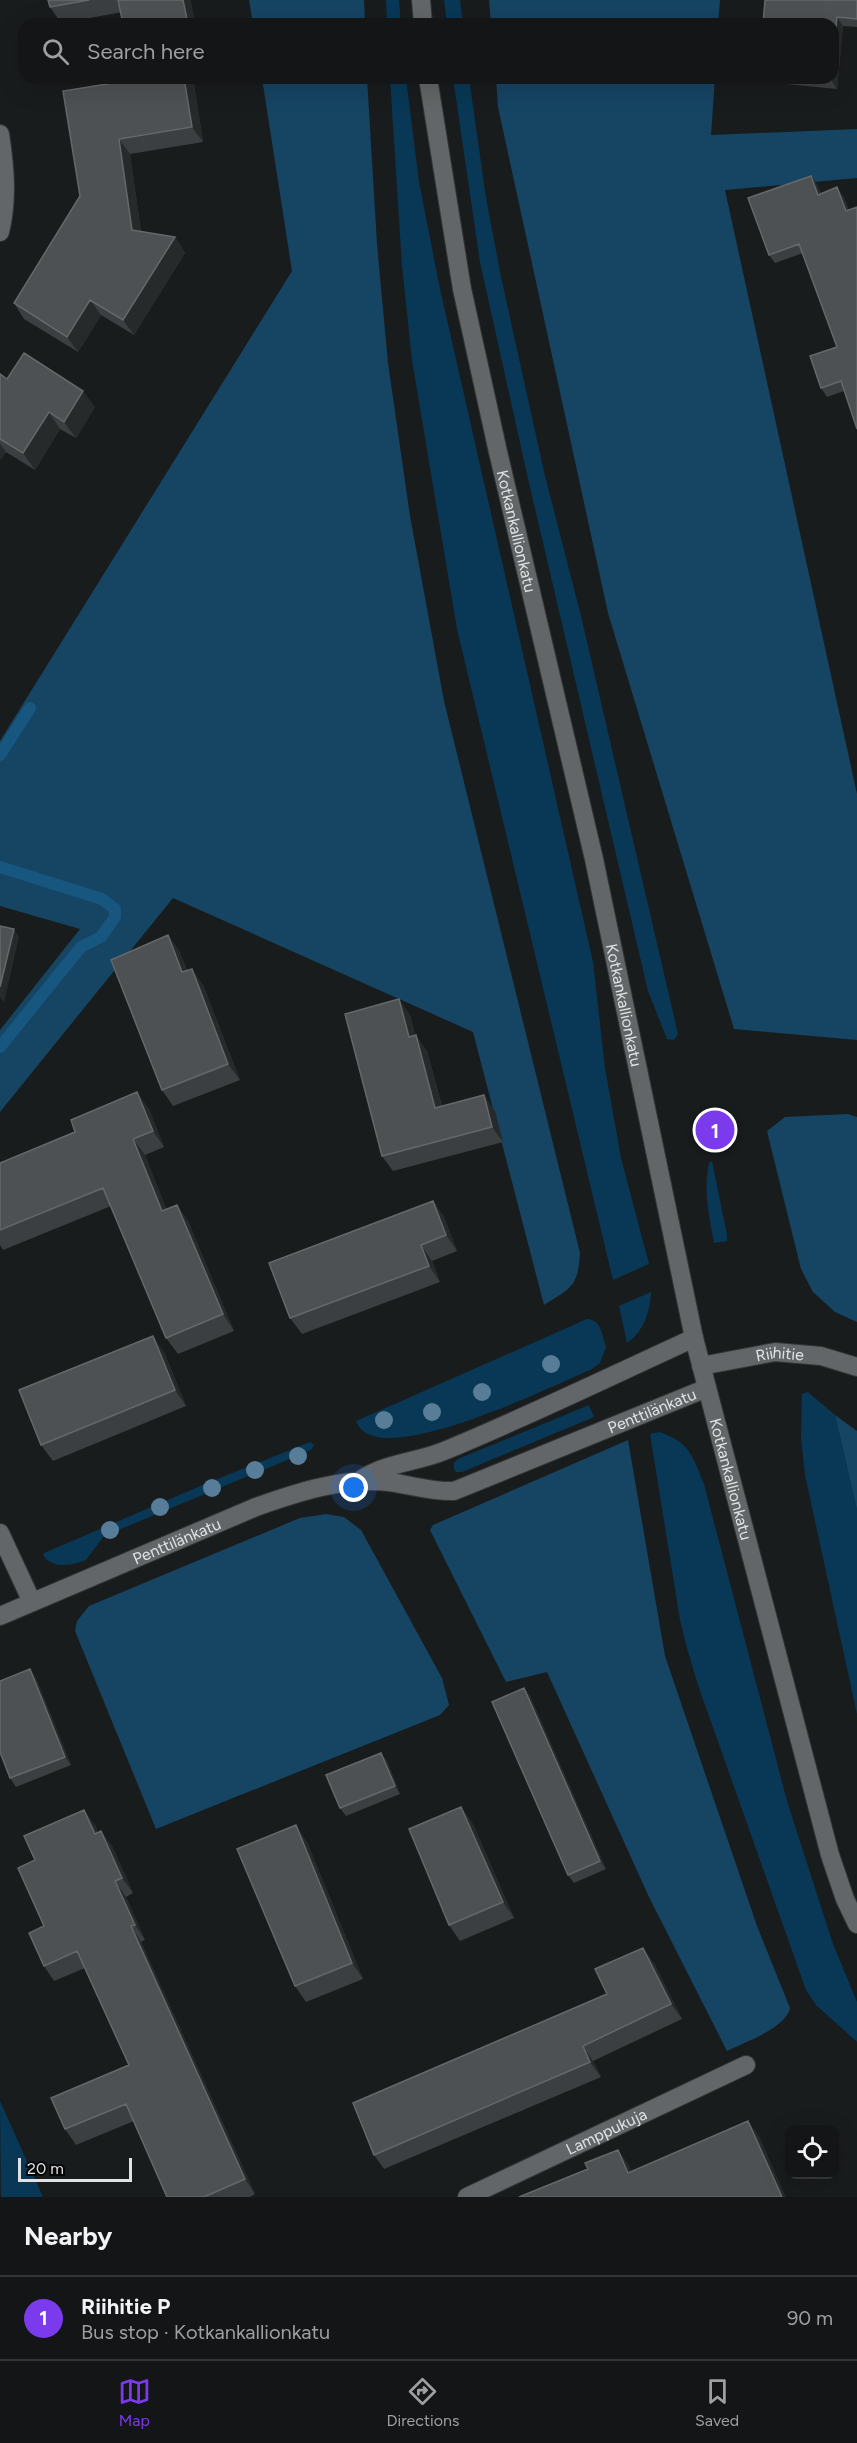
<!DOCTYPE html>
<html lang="en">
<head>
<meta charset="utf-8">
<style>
	:root { --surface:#131516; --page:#202223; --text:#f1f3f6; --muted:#9d9fa1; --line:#323435; --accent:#7c3aed }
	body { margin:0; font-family:Figtree,sans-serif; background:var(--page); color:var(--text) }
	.controls { position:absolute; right:18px; bottom:18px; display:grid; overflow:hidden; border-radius:12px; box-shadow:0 6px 24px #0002 }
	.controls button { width:54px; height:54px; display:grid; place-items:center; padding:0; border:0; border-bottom:2px solid var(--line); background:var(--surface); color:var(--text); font:30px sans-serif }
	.scale { position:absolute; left:18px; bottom:15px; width:114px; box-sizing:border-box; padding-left:6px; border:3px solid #e1e2e4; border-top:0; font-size:16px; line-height:21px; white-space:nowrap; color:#e1e2e4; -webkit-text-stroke:4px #060607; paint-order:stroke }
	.you { position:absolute; left:354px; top:1488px; width:21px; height:21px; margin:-15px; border:4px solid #fff; border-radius:50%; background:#1a73e8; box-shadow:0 0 0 9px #1a73e833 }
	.badge { display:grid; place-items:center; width:39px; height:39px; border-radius:50%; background:var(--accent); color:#fff; font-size:20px; font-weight:700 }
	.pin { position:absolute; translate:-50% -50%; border:3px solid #fff; box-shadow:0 2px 6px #0006 }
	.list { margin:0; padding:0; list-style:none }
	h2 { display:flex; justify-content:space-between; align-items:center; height:78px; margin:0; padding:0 24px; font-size:26px }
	h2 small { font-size:20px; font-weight:400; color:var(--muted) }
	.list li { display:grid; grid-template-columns:39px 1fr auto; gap:18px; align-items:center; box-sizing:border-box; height:84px; padding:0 24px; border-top:2px solid var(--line) }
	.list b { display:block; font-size:22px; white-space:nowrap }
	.list p { margin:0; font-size:20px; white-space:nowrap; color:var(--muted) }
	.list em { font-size:20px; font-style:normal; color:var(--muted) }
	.icon { flex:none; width:33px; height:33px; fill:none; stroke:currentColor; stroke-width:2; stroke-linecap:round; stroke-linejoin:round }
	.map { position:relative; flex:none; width:857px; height:2197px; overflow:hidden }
	.search { position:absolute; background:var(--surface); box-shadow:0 6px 24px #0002; left:18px; right:18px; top:18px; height:66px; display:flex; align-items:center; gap:15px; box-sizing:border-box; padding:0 21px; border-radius:18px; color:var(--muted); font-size:22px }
	.sheet { height:162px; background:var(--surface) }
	nav { display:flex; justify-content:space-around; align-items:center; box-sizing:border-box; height:84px; border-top:2px solid var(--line); background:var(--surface); font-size:16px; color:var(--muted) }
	nav a { display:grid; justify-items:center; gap:3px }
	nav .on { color:var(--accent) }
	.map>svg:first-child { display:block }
	.green { fill:#083856 }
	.forest { fill:#164463 }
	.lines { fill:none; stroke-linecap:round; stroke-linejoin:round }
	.stream { stroke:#17567f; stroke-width:12 }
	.minor-casing { stroke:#353638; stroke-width:20 }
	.minor { stroke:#636668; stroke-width:18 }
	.tree { fill:#587d99 }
	.wall { fill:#3c3f41 }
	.shaded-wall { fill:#272a2b }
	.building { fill:#4e5153; stroke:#65686a; stroke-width:1.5 }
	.labels { text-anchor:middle; stroke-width:5; stroke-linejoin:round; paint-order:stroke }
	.street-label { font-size:16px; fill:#e1e2e4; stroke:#060607 }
</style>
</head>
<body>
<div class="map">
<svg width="857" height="2197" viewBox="0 0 857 2197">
	<rect width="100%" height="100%" fill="#191c1d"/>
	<path class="green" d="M 386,0 L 399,0 L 401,24 L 387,24 Z
		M 444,0 L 460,0 L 463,24 L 447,24 Z
		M 390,78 L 406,78 L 419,182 L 440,289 L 593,962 L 605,1068 L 621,1158 L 649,1264 L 613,1280 L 457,629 L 412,360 L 402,266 Z
		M 453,78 L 469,78 L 486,198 L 501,277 L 545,476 L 581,616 L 678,1034 L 674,1040 L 667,1039 L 648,991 L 526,470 L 480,262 Z
		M 712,1161 L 727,1235 L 727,1241 L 714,1243 C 709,1215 703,1191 709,1163 Z
		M 651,1292 C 650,1311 644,1332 627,1343 L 619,1306 Z
		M 587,1319 C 602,1320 602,1336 606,1347 L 600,1363 L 592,1369 C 556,1384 375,1475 356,1421 Z
		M 808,1392 L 835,1415 L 857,1510 L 857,1714 L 805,1475 L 801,1438 L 802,1394 Z
		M 589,1405 L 594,1417 L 462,1472 L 456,1472 L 454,1469 L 454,1463 L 458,1459 Z
		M 659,1432 C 689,1441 693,1457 704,1484 L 787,1801 L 833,1944 L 857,2002 L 857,2042 L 816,2005 L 806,1990 L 698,1685 L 687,1648 L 680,1620 L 650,1434 Z
		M 310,1442 L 314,1445 L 311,1450 L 104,1536 L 86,1560 C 72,1565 53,1570 43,1555 L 44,1553 L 205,1484 Z
		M 0,2101 L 43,2197 L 1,2197 Z"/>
	<path class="forest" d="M 249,0 L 364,0 L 365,24 L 253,24 Z
		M 489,0 L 720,0 L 718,24 L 491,24 Z
		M 262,78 L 367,78 L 377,244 L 388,363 L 410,516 L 444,701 L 580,1253 C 578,1287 571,1288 544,1305 L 473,1032 L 173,898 L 0,1112 L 0,1030 L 80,929 L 0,906 L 0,741 L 292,271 Z
		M 496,78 L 715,78 L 711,135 L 857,129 L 857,178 L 725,190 L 857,794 L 857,1040 L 734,1029 L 608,613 L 498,107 Z
		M 848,1114 L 857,1117 L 857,1322 L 835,1312 L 813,1292 L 801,1269 L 767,1131 L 785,1117 Z
		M 835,1415 L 857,1431 L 857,1510 Z
		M 628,1440 L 665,1656 L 757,1926 L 790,2008 C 786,2028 745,2042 727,2051 L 649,1897 L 547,1672 L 506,1682 L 430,1530 L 433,1525 Z
		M 326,1514 L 344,1517 L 361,1530 L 442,1678 L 449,1705 L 440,1715 L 156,1829 L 75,1631 L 77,1621 L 89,1606 L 300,1518 Z"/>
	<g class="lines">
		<path class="stream" d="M 0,755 L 30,708
			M 0,867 L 102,899 L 115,909 L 115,917 L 101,937 L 81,947 L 0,1047"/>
		<defs>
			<g id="minor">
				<path d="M 421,0 L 423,24"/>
				<path id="s1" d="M 428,78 L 462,289 L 498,452 L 594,859 L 694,1338 L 830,1855 L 845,1899 L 857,1924"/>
				<path d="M 0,134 C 5,167 8,199 0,232"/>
				<path id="s2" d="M 701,1366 L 775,1352 L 821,1356 L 857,1367"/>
				<path d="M 362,1479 C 385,1463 418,1462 444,1451 C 529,1416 611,1376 694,1338"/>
				<path d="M 0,1533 L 32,1602"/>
				<path id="s3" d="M 0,1616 L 256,1507 C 298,1492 344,1477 389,1482 C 411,1485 432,1492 454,1491 L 707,1388"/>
				<path id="s4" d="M 467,2197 L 746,2065"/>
			</g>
		</defs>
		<use href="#minor" class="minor-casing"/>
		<use href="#minor" class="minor"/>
	</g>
	<g class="tree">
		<circle cx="551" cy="1364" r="9"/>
		<circle cx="482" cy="1392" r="9"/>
		<circle cx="432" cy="1412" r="9"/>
		<circle cx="384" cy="1420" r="9"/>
		<circle cx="298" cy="1456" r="9"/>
		<circle cx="255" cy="1470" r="9"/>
		<circle cx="212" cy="1488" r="9"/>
		<circle cx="160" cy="1507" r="9"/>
		<circle cx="110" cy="1530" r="9"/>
	</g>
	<path class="wall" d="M 48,0 L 191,0 L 61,23 L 50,7 Z
		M 765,0 L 857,0 L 857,27 L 843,26 L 837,89 L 765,82 L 762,78 L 833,78 Z
		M 132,78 L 193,78 L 203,142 L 130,154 L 141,232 L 175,237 L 185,253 L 134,335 L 101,315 L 78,352 L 24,319 L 14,303 L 80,196 L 132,80 Z
		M 817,184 L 821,194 L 843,196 L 849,210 L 844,391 L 827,397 L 821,388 L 837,347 L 803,253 L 775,263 L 769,255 Z
		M 0,374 L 7,379 L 95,407 L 76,438 L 60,429 L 35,470 L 6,452 L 0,460 Z
		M 168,935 L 179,951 L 187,970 L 203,985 L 240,1080 L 173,1106 L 162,1090 Z
		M 410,1015 L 415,1035 L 427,1051 L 442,1106 L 495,1111 L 503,1142 L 393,1171 L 382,1156 Z
		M 149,1109 L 164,1147 L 145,1155 L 166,1209 L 177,1205 L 188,1221 L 234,1331 L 178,1354 L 166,1338 L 111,1206 L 3,1250 L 0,1245 L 0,1163 Z
		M 433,1201 L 444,1217 L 457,1251 L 432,1261 L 440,1282 L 302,1334 L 290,1318 Z
		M 164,1352 L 186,1406 L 53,1461 L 41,1445 Z
		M 36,1678 L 71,1765 L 16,1787 L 10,1778 Z
		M 524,1688 L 530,1696 L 606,1869 L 574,1883 L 568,1875 Z
		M 381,1753 L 387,1761 L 400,1794 L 346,1816 L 340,1808 Z
		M 461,1807 L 473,1824 L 514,1918 L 460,1941 L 449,1925 Z
		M 95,1825 L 98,1832 L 112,1846 L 133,1893 L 126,1897 L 145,1940 L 141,1942 L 255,2194 L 250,2197 L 167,2197 L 134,2121 L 76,2145 L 65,2129 L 129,2065 L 85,1968 L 54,1981 L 44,1966 L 44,1926 L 35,1860 Z
		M 307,1842 L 363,1979 L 306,2002 L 295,1986 Z
		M 654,1963 L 682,2019 L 593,2061 L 601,2077 L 384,2169 L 374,2155 L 607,1994 Z"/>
	<path class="shaded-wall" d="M 183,0 L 191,0 L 195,24 L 188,24 Z
		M 837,17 L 843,26 L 837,89 L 831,80 L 831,78 L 833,78 L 833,56 Z
		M 184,78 L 193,78 L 203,142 L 192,127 Z
		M 119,139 L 130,154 L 143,246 L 132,230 Z
		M 811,176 L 817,184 L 824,203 L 818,195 Z
		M 837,187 L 843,196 L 852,220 L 846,211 Z
		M 175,237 L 185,253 L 134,335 L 123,320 Z
		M 90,300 L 101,315 L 78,352 L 67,337 Z
		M 83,391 L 95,407 L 76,438 L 64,422 Z
		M 49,412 L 60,429 L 35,470 L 23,453 Z
		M 0,444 L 6,452 L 0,460 Z
		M 14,929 L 19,937 L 4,1003 L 0,997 L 0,987 Z
		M 168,935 L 179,951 L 194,988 L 182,972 Z
		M 192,969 L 203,985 L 240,1080 L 228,1064 Z
		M 399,999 L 410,1015 L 420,1052 L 409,1037 Z
		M 416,1035 L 427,1051 L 446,1123 L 435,1108 Z
		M 137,1092 L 149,1109 L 164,1147 L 153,1131 Z
		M 484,1095 L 495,1111 L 503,1142 L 492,1127 Z
		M 133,1139 L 145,1155 L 174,1227 L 162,1211 Z
		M 433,1201 L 444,1217 L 457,1251 L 446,1235 Z
		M 177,1205 L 188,1221 L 234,1331 L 223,1314 Z
		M 421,1245 L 432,1261 L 440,1282 L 429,1266 Z
		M 153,1336 L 164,1352 L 186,1406 L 175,1390 Z
		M 30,1669 L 36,1678 L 71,1765 L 65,1757 Z
		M 524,1688 L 530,1696 L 606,1869 L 600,1861 Z
		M 381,1753 L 387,1761 L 400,1794 L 395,1786 Z
		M 461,1807 L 473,1824 L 514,1918 L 503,1902 Z
		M 84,1810 L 95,1825 L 106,1850 L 95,1834 Z
		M 296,1825 L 307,1842 L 363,1979 L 352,1963 Z
		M 101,1831 L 112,1846 L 133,1893 L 122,1878 Z
		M 115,1881 L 126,1897 L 145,1940 L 135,1925 Z
		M 131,1926 L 141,1942 L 255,2194 L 245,2179 Z
		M 643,1948 L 654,1963 L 682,2019 L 671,2004 Z
		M 583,2046 L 593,2061 L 601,2077 L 590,2062 Z
		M 748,2121 L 759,2136 L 786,2197 L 782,2197 Z
		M 618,2150 L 629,2165 L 639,2189 L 628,2173 Z"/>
	<path class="building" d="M 48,0 L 89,0 L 50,7 Z
		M 118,0 L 183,0 L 188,24 L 123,24 Z
		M 765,0 L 857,0 L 857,19 L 837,17 L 833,56 L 833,24 L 763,24 Z
		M 132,78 L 184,78 L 192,127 L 119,139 L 132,230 L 175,237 L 123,320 L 90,300 L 67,337 L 14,303 L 80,196 L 63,91 L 132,80 Z
		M 809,78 L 831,78 L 831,80 Z
		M 811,176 L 818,195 L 837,187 L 846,211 L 857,207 L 857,429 L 841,381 L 821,388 L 810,356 L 837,347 L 799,244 L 769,255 L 748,198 Z
		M 24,353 L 83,391 L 64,422 L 49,412 L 23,453 L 0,439 L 0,374 L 7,379 Z
		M 0,926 L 14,929 L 0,987 Z
		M 168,935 L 182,972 L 192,969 L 228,1064 L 162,1090 L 111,960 Z
		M 399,999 L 409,1037 L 416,1035 L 435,1108 L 484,1095 L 492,1127 L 382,1156 L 345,1014 Z
		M 137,1092 L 153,1131 L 133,1139 L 162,1211 L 177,1205 L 223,1314 L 166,1338 L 103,1188 L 0,1230 L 0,1163 L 75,1132 L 71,1120 Z
		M 433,1201 L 446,1235 L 421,1245 L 429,1266 L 290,1318 L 269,1263 Z
		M 153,1336 L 175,1390 L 41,1445 L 19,1390 Z
		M 30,1669 L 65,1757 L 10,1778 L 0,1752 L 0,1681 Z
		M 524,1688 L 600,1861 L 568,1875 L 492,1702 Z
		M 381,1753 L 395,1786 L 340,1808 L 326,1775 Z
		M 461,1807 L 503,1902 L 449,1925 L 409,1829 Z
		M 84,1810 L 95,1834 L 101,1831 L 122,1878 L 115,1881 L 135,1925 L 131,1926 L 245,2179 L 204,2197 L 167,2197 L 126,2104 L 65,2129 L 51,2098 L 129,2065 L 77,1951 L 44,1966 L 29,1933 L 44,1926 L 18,1868 L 35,1860 L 24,1836 Z
		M 296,1825 L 352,1963 L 295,1986 L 237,1849 Z
		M 643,1948 L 671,2004 L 583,2046 L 590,2062 L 374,2155 L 353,2103 L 607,1994 L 595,1969 Z
		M 748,2121 L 782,2197 L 519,2197 L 588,2169 L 585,2163 L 618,2150 L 628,2173 Z"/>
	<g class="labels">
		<g class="street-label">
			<text dy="6" stroke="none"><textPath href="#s1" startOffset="462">Kotkankallionkatu</textPath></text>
			<text dy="6" stroke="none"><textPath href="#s1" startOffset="948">Kotkankallionkatu</textPath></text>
			<text dy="6" stroke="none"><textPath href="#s2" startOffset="80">Riihitie</textPath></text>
			<text dy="6" stroke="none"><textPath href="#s3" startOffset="694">Penttilänkatu</textPath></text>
			<text dy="6" stroke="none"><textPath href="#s1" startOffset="1434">Kotkankallionkatu</textPath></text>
			<text dy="6" stroke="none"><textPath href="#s3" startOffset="192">Penttilänkatu</textPath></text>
			<text dy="6" stroke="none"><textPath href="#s4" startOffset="154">Lamppukuja</textPath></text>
		</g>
	</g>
</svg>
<div class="controls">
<button><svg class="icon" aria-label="locate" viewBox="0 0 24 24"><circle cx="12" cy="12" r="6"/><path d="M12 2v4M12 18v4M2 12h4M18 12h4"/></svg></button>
</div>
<div class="scale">20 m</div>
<div class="you"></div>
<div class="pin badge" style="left:715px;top:1130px">1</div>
<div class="search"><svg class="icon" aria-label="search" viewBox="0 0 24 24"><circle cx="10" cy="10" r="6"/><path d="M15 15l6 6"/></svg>Search here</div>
</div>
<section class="sheet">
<h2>Nearby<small></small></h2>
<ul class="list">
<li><span class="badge">1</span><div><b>Riihitie P</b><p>Bus stop · Kotkankallionkatu</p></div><em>90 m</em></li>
</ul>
</section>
<nav>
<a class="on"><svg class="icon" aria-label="map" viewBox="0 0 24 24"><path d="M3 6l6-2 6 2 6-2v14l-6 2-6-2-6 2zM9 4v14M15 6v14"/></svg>Map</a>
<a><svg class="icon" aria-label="directions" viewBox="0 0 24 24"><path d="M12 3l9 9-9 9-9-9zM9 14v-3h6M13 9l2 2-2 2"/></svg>Directions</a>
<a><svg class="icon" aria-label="saved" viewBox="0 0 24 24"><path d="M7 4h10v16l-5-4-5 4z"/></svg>Saved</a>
</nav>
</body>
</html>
